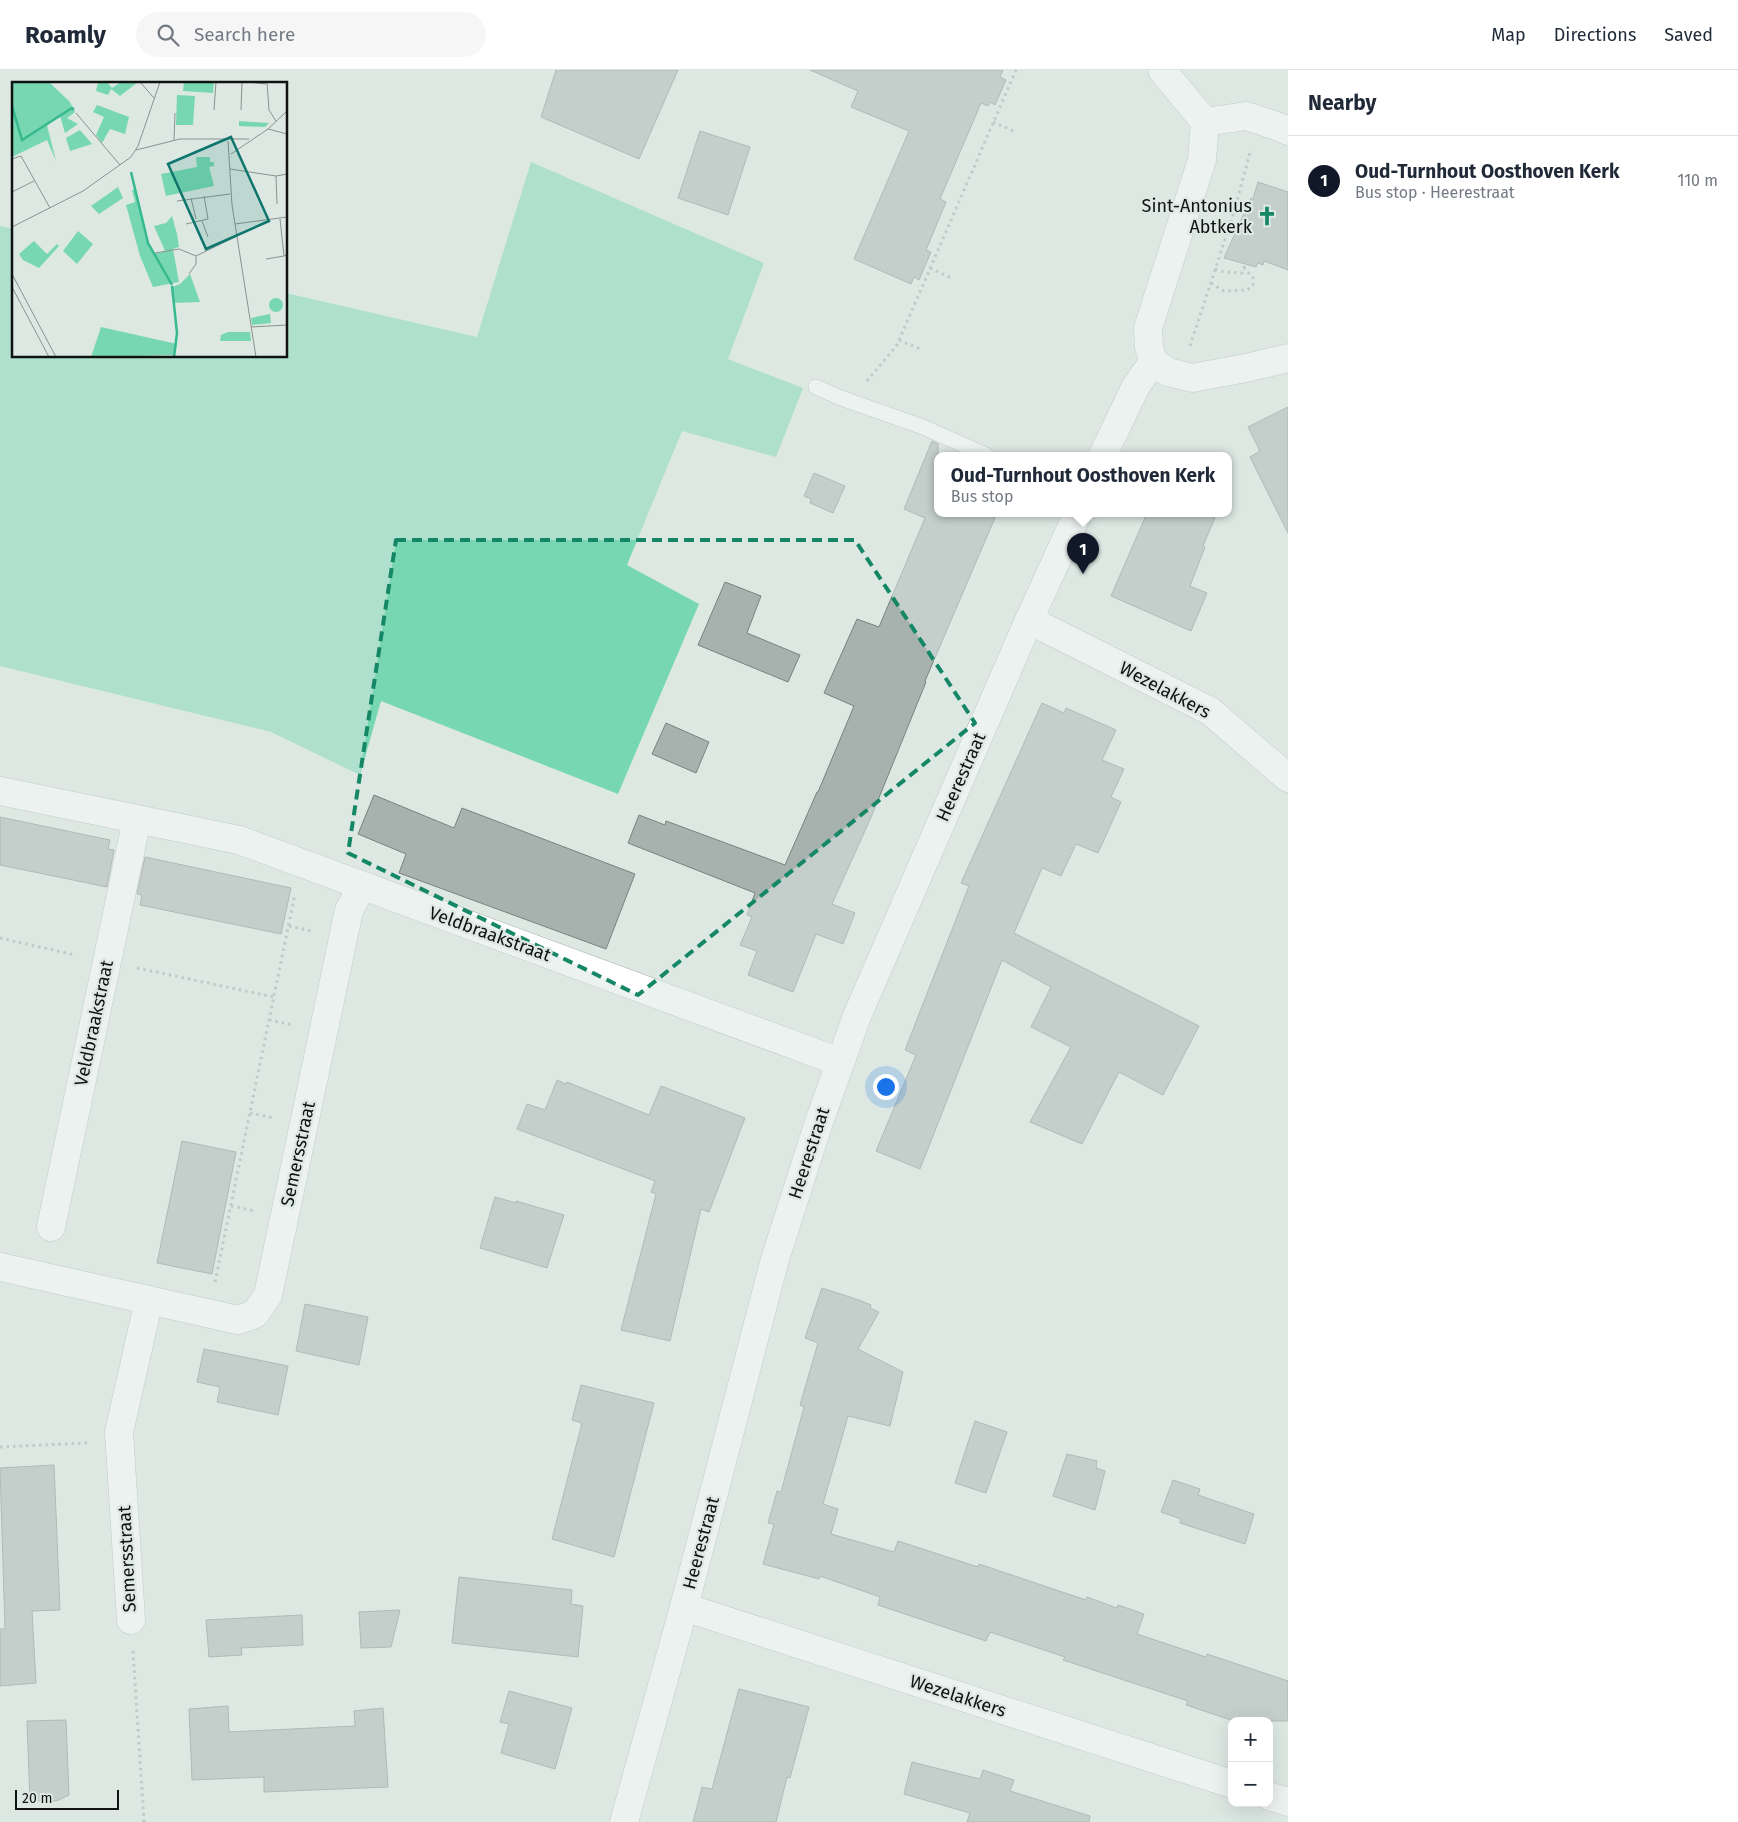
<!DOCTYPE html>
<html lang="en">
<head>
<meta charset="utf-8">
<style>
	:root { --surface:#fff; --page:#f6f6f7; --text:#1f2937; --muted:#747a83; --line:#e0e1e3; --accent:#111827 }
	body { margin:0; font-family:"Fira Sans",sans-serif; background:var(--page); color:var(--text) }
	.controls { position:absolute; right:15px; bottom:15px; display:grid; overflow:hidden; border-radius:10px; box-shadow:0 5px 20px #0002 }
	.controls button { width:45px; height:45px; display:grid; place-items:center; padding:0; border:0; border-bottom:1px solid var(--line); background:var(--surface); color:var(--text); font:25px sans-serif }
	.scale { position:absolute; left:15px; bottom:12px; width:104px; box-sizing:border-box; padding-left:5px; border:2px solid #0e1210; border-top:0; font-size:14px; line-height:18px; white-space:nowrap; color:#0e1210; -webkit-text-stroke:4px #dde8e3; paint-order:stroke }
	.you { position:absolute; left:885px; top:1016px; width:18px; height:18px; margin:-12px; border:4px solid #fff; border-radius:50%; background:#1a73e8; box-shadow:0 0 0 8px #1a73e833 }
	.badge { display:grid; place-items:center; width:32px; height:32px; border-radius:50%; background:var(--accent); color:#fff; font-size:16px; font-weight:700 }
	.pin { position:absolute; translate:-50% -41px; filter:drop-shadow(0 1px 2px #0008) }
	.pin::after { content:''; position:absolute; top:26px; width:18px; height:15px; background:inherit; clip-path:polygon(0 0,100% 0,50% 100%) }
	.popup { position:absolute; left:934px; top:382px; width:298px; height:65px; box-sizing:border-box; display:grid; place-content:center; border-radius:10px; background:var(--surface); filter:drop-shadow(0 1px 4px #0005); font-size:16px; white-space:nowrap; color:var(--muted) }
	.popup b { font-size:19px; color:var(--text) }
	.popup::after { content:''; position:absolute; left:50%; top:100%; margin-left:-10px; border:10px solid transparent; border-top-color:var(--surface) }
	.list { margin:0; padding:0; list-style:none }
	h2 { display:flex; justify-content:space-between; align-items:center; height:65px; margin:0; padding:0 20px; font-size:21px }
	h2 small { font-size:16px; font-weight:400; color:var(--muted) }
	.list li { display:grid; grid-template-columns:32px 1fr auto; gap:15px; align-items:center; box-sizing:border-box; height:90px; padding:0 20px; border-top:1px solid var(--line) }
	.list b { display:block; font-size:19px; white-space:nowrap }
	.list p { margin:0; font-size:16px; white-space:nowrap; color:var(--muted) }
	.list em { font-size:16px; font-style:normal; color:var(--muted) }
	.icon { flex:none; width:28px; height:28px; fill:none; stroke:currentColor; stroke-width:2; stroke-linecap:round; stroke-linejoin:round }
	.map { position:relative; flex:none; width:1288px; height:1752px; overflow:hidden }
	header { display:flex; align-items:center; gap:30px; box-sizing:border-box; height:70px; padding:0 25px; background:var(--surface); border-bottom:1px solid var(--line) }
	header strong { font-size:24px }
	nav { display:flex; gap:28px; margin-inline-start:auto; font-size:18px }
	.search { width:350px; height:45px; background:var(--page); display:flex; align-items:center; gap:12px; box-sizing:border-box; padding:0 18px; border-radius:28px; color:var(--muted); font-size:19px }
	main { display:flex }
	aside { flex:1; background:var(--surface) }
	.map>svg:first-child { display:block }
	.green { fill:#78d7b3 }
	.building { fill:#a7b1ad; stroke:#79837e }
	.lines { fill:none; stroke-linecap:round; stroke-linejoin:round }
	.lane-casing { stroke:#a1aca7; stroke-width:16 }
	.street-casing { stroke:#a1aca7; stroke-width:29 }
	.secondary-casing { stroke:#a1aca7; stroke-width:29 }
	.path { stroke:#9ea7a3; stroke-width:3; stroke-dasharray:2.5 4; stroke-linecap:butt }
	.lane { stroke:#fff; stroke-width:15 }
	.street { stroke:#fff; stroke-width:28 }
	.secondary { stroke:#fff; stroke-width:28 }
	.marked { fill:none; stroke:#168766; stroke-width:4; stroke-dasharray:10 6; stroke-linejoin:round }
	.labels { text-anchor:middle; stroke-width:4.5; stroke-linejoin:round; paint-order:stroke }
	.poi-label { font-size:18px; fill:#0e1210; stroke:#dde8e3; text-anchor:end }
	.street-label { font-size:18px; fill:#0e1210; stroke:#dde8e3 }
	.inset-river { fill:none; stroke:#37b990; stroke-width:2.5 }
	.inset-road { fill:none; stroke:#8a928f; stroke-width:1 }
	.view { fill:#0f766e; fill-opacity:0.15; stroke:#0f766e; stroke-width:2.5 }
	.inset-edge { fill:none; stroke:#0e1210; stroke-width:2.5 }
</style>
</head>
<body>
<header>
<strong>Roamly</strong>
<div class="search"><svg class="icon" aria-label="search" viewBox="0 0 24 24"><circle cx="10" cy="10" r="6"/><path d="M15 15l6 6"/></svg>Search here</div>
<nav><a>Map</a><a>Directions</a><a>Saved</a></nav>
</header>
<main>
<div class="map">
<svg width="1288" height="1752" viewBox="0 0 1288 1752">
	<rect width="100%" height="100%" fill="#dde8e3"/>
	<path class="green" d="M 531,92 L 764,193 L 728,289 L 803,318 L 776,387 L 682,361 L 627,495 L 699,534 L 618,724 L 381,631 L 360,705 L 271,662 L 0,596 L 0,156 L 14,159 L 14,286 L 286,286 L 286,223 L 477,267 Z"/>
	<path class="building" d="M 556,0 L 678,0 L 639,89 L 541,47 Z
		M 810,0 L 1003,0 L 1000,7 L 1006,10 L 995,35 L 990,32 L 988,36 L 981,33 L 940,129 L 946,132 L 926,180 L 931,182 L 919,210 L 914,207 L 911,214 L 854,189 L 909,61 L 851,37 L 858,21 Z
		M 700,61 L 750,77 L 728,145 L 678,128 Z
		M 1258,112 L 1288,122 L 1288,200 L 1264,191 L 1263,195 L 1258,193 L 1256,197 L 1224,188 L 1251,128 L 1253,129 Z
		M 1288,337 L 1288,463 L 1250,387 L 1260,381 L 1248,357 Z
		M 932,371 L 938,374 L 938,443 L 997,443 L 925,611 L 926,612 L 872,745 L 832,834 L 855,843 L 843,874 L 816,864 L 793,922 L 748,905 L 757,881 L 740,875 L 752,847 L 747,845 L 755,823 L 628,773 L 639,745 L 665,755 L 666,751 L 785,795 L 817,722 L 818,722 L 854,636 L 824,623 L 857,549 L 879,557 L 925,448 L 904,439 Z
		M 814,403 L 845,416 L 833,443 L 810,433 L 811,429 L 804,426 Z
		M 1147,443 L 1217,443 L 1203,476 L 1205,477 L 1190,516 L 1207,523 L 1191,561 L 1111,526 Z
		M 725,512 L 761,526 L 747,563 L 800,585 L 788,612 L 698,575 Z
		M 1042,633 L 1064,643 L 1066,638 L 1116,660 L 1102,690 L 1124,699 L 1111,727 L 1121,732 L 1098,783 L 1076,774 L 1061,806 L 1042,798 L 1014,863 L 1199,956 L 1163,1025 L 1119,1002 L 1082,1074 L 1030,1052 L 1071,977 L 1031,957 L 1051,917 L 1002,890 L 920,1099 L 876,1081 L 916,985 L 905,980 L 969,816 L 961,813 Z
		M 666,653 L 709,672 L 696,703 L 652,684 Z
		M 374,725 L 454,758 L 462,738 L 635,804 L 606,879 L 399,803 L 406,784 L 358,764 Z
		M 0,747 L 110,770 L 108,779 L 114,780 L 107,817 L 0,795 Z
		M 145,787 L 291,818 L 281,864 L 140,835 L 142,825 L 137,824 Z
		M 557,1010 L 566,1014 L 567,1012 L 649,1045 L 661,1016 L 745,1048 L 709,1142 L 701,1139 L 670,1271 L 621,1260 L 656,1124 L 651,1122 L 655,1111 L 517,1059 L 527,1034 L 545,1040 Z
		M 182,1071 L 236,1082 L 212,1204 L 157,1193 Z
		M 495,1127 L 516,1133 L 516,1131 L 564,1145 L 547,1198 L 480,1178 Z
		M 822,1218 L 859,1230 L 871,1235 L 870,1238 L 879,1242 L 858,1279 L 903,1302 L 890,1356 L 848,1346 L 823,1434 L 838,1439 L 831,1464 L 894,1482 L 898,1471 L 978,1497 L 979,1494 L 1086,1530 L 1087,1527 L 1117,1538 L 1118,1535 L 1144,1544 L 1137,1564 L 1206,1587 L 1207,1584 L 1288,1611 L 1288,1651 L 1234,1651 L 1186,1635 L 1188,1631 L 1063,1590 L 1065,1587 L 990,1562 L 986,1571 L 878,1535 L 880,1527 L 820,1506 L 819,1509 L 763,1494 L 774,1454 L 768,1453 L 777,1421 L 781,1422 L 804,1337 L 800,1335 L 818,1273 L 805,1268 Z
		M 305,1234 L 368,1247 L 359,1295 L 296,1281 Z
		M 204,1279 L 288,1296 L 278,1345 L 217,1332 L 220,1317 L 197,1312 Z
		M 581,1315 L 654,1333 L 614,1487 L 552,1469 L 582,1353 L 572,1350 Z
		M 975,1351 L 1007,1362 L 986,1423 L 955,1413 Z
		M 1067,1384 L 1097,1391 L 1096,1398 L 1105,1401 L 1095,1440 L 1053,1426 Z
		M 54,1395 L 60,1540 L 32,1541 L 36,1613 L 0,1616 L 0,1559 L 5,1559 L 0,1398 Z
		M 1173,1410 L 1200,1419 L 1198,1425 L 1254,1444 L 1245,1474 L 1180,1453 L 1181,1449 L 1161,1442 Z
		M 459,1507 L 572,1520 L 571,1534 L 583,1536 L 578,1587 L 452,1573 Z
		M 400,1540 L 391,1577 L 361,1578 L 359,1542 Z
		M 302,1545 L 303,1575 L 241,1578 L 242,1585 L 209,1587 L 206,1550 Z
		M 739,1619 L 809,1637 L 790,1708 L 787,1707 L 776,1752 L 693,1752 L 702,1717 L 712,1719 Z
		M 509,1621 L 572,1638 L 555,1699 L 501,1683 L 509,1654 L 500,1652 Z
		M 228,1636 L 229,1662 L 355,1656 L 354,1641 L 383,1638 L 388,1717 L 264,1722 L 264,1707 L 192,1710 L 189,1639 Z
		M 66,1650 L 69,1725 L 59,1730 L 49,1732 L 30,1730 L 27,1651 Z
		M 912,1692 L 980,1709 L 983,1700 L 1014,1710 L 1010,1721 L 1090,1746 L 1089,1752 L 967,1752 L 970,1743 L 904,1724 Z"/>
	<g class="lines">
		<defs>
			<path id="lane" d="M 816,317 L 841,328 L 923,357 L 986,385"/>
			<path id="street" d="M 1162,0 L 1205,52 L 1246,46 L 1274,55 L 1288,61
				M 1153,292 L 1168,302 L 1192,308 L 1246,298 L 1288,288
				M 1029,550 L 1210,641 L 1288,708
				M 0,721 L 239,770 L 840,992
				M 51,1157 L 137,749
				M 0,1197 L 238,1250 L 255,1244 L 268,1225 L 349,840 L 362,817
				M 684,1537 L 1232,1714
				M 131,1550 L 119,1362 L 149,1230
				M 1269,1726 L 1288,1732"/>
			<path id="secondary" d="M 1103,385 L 1136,316 L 1153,292 L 1149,277 L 1148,258 L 1202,90 L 1205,52
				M 624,1752 L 684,1537 L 775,1189 L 819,1052 L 857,946 L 1029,550 L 1078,443"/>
		</defs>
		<use href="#lane" class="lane-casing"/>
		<use href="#street" class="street-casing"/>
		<use href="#secondary" class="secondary-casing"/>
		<path class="path" d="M 993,52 L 1016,62
			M 1234,142 L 1251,79
			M 930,198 L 951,208
			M 1215,199 L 1224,202 L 1242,203 L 1247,190
			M 1211,213 L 1224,221 L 1247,220 L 1253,215 L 1253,208 L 1244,198
			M 899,270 L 920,279
			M 1190,276 L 1234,142 L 1220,137
			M 867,311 L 897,275 L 1016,0
			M 289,856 L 312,861
			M 0,868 L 75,885
			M 137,898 L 274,927
			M 269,950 L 293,955
			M 250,1043 L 274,1048
			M 231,1136 L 255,1141
			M 215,1212 L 295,824
			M 0,1377 L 87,1373
			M 133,1581 L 144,1752"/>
		<use href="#lane" class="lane"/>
		<use href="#street" class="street"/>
		<use href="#secondary" class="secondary"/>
	</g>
	<path d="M0 0H1288V1752H0ZM 396,470 L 855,470 L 975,653 L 638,925 L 348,783 Z" fill="#dde8e3" fill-opacity=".55" fill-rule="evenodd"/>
	<path class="marked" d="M 396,470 L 855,470 L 975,653 L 638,925 L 348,783 Z"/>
	<defs>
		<symbol id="church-bare" viewBox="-9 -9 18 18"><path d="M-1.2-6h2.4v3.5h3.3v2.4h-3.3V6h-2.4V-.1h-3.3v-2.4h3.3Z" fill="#168766" stroke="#dde8e3" stroke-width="2.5" paint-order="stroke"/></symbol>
	</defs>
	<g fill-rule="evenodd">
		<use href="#church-bare" x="1253" y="132" width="28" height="28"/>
	</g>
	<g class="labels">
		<g class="poi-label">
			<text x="1252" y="142">Sint-Antonius<tspan x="1252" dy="21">Abtkerk</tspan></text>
		</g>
		<g class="street-label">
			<text transform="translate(1165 620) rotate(28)" y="6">Wezelakkers</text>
			<text transform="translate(961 707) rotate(-66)" y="6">Heerestraat</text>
			<text transform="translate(490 864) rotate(20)" y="6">Veldbraakstraat</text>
			<text transform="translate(94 953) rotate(-78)" y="6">Veldbraakstraat</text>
			<text transform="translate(809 1083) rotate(-72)" y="6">Heerestraat</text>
			<text transform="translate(298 1084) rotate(-78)" y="6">Semersstraat</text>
			<text transform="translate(701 1473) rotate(-75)" y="6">Heerestraat</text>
			<text transform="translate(127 1489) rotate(-93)" y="6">Semersstraat</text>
			<text transform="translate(958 1626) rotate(18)" y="6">Wezelakkers</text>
		</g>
	</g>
	<g transform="translate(12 12)">
		<rect width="275" height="275" fill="#dde8e3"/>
		<path d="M 0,0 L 37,0 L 58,20 L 63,30 L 55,36 L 66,42 L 53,51 L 48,34 L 35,43 L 44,79 L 35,58 L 0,75 ZM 86,0 L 96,1 L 100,6 L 109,0 L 126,0 L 108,14 L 99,7 L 96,13 L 84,9 ZM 172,0 L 202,0 L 201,11 L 171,9 ZM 165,13 L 183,14 L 181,43 L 164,43 ZM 85,23 L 117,35 L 113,52 L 98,47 L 90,61 L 84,53 L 92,35 L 81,30 ZM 227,39 L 257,41 L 253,45 L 227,44 ZM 68,48 L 80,62 L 58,69 L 54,56 ZM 184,75 L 198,75 L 198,80 L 202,80 L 202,84 L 197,85 L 202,104 L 154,114 L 149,92 L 185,85 ZM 106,105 L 111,116 L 87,132 L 79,124 ZM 124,107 L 136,159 L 142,172 L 153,169 L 142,144 L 154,141 L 160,134 L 165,152 L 167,165 L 161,167 L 167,200 L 141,205 L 128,174 L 114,123 L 123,120 L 120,108 ZM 66,149 L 81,162 L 65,182 L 51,169 ZM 22,159 L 35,172 L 45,162 L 47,164 L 27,186 L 11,178 L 7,172 ZM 178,192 L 188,220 L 162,221 L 160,205 L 168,202 ZM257 223a7 7 0 1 1 14 0a7 7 0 1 1-14 0ZM 258,232 L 259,241 L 240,243 L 239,236 ZM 89,245 L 165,262 L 163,273 L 79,275 ZM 216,250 L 238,250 L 239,259 L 208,259 L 209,253 Z" fill="#78d7b3"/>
		<path class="inset-river" d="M 0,24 L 10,58 L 60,26 L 62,28M 119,90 L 136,161 L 160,203M 160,204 L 165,251 L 162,275"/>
		<path class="inset-road" d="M 128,0 L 142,16M 237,0 L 254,2M 255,0 L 257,28 L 264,39M 202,28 L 204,0M 229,28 L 230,0M 64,31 L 108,83M 256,47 L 275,52M 162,58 L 163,31M 216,59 L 220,123 L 244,275M 124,68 L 168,57 L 237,57M 219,72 L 256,47 L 275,29M 0,77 L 9,74 L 38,126M 218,87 L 264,94 L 275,92M 264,94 L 265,122M 0,110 L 22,99M 179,116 L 184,137M 165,119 L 218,112M 268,137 L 272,174 L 275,173M 190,139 L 196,155M 174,142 L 196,137 L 192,114M 223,142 L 275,135M 0,145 L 71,109 L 119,75 L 126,64 L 148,0M 143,171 L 167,167 L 184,174M 254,177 L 272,174M 0,192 L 44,275M 177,192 L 184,182 L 184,174 L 225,154M 0,205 L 37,275M 239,245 L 275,243"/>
		<path class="view" d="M 219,55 L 257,139 L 194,167 L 156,82 Z"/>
		<rect width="275" height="275" class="inset-edge"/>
	</g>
</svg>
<div class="controls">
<button>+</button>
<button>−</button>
</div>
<div class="scale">20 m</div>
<div class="you"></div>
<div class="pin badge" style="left:1083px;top:504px">1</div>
<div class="popup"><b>Oud-Turnhout Oosthoven Kerk</b>Bus stop</div>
</div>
<aside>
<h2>Nearby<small></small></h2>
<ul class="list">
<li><span class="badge">1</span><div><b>Oud-Turnhout Oosthoven Kerk</b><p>Bus stop · Heerestraat</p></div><em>110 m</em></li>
</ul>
</aside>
</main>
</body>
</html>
